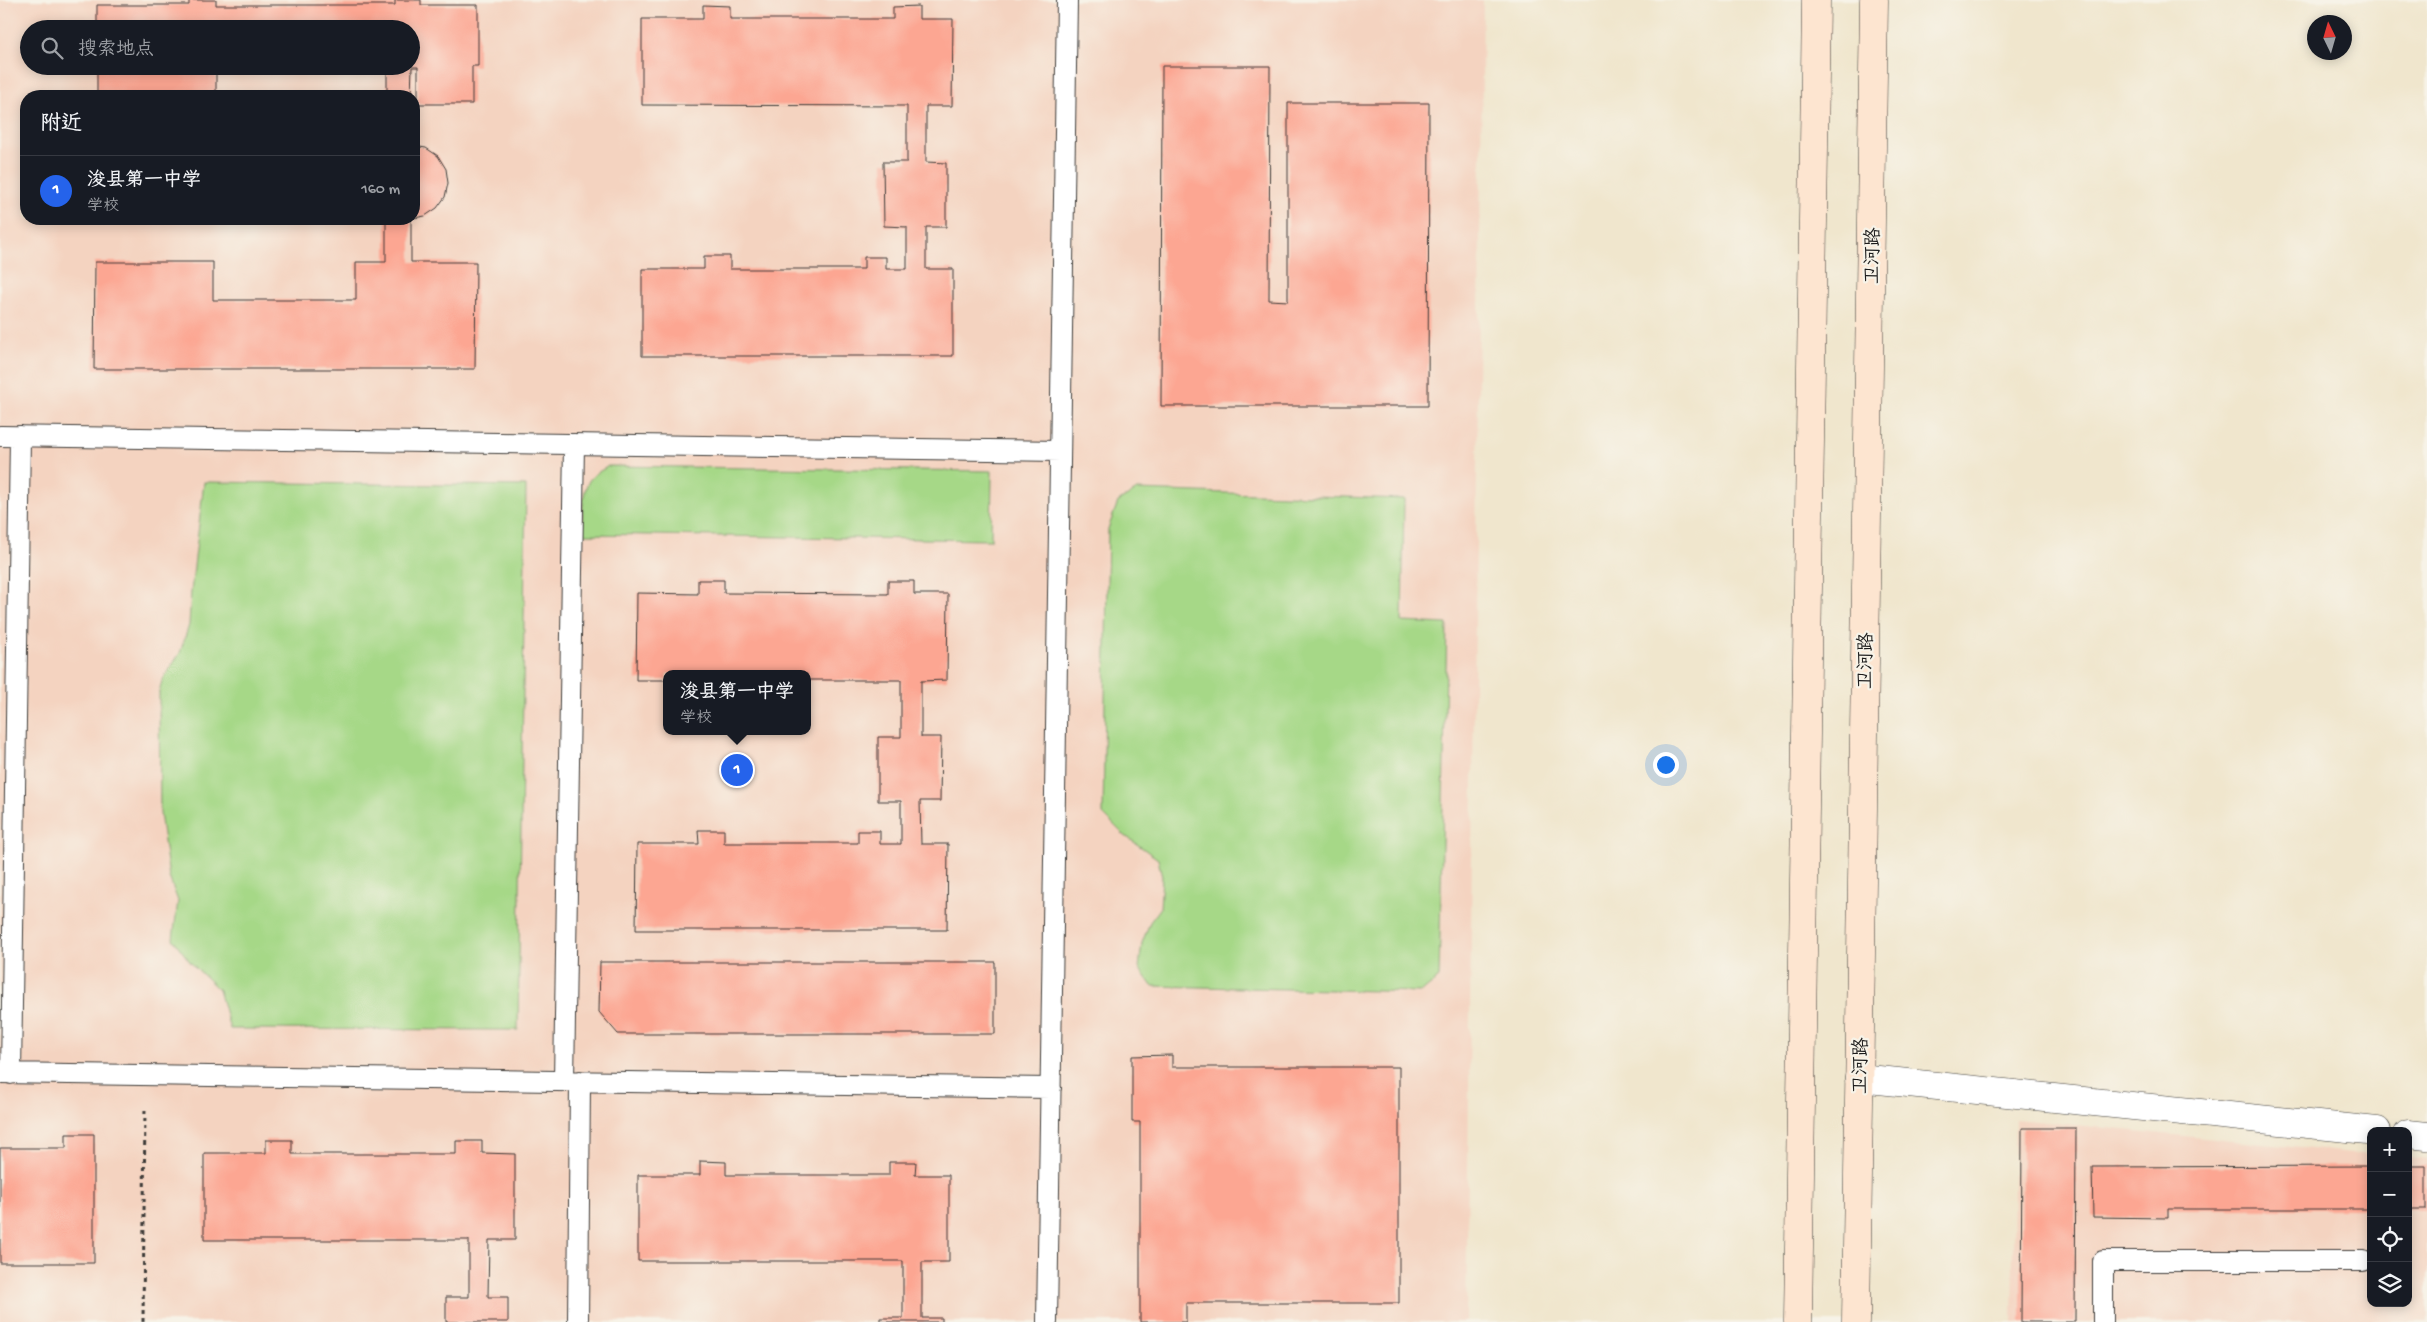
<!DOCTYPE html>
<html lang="zh">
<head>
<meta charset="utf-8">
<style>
	:root { --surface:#171b24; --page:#20242c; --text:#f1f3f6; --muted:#9ea1a6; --line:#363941; --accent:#2563eb }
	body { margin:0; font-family:"Gochi Hand","LXGW WenKai TC",sans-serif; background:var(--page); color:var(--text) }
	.controls { position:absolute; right:15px; bottom:15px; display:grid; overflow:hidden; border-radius:10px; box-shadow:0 2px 12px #0003 }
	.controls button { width:45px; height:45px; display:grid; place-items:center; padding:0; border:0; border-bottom:1px solid var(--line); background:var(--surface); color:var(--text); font:25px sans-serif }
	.compass { position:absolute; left:2307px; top:15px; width:45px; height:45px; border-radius:50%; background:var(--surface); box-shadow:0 2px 12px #0003; rotate:355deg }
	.you { position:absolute; left:1665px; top:764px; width:18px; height:18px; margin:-12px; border:4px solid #fff; border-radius:50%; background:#1a73e8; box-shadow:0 0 0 8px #1a73e833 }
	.badge { display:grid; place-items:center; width:32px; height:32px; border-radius:50%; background:var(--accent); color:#fff; font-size:16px; font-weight:700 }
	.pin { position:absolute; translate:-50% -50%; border:2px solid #fff; box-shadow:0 1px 5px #0006 }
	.popup { position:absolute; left:663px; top:670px; width:148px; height:65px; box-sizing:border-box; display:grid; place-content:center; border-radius:10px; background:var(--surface); filter:drop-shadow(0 1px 4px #0005); font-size:16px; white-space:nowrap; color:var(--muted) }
	.popup b { font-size:19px; color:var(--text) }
	.popup::after { content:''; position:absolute; left:50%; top:100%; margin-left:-10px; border:10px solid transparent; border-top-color:var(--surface) }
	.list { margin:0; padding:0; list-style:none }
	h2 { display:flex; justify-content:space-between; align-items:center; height:65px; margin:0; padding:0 20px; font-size:21px }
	h2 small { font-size:16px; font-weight:400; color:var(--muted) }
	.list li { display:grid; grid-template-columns:32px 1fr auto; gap:15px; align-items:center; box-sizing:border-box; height:70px; padding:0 20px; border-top:1px solid var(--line) }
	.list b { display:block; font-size:19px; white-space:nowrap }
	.list p { margin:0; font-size:16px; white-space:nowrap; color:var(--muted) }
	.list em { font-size:16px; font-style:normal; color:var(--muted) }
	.icon { flex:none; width:28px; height:28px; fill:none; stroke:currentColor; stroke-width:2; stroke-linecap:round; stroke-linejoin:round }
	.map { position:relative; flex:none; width:2427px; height:1322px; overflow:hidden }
	.search { position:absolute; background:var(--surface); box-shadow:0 2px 12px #0003; left:20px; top:20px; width:400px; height:55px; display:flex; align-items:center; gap:12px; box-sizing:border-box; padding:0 18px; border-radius:28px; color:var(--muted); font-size:19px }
	.panel { position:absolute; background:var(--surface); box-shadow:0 2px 12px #0003; left:20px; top:90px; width:400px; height:135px; border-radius:20px }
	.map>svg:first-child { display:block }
	.built { fill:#f4d3c0; fill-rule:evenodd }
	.green { fill:#a6d887; stroke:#617a52 }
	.building { fill:#fca692 }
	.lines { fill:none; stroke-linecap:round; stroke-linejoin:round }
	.lane-casing { stroke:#3c3a37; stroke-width:22 }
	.street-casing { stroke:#3c3a37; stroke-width:29 }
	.secondary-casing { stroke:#3c3a37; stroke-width:29 }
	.path { stroke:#3c3a37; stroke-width:3; stroke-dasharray:4 4; stroke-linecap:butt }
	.lane { stroke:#fff; stroke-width:20 }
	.street { stroke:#fff; stroke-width:28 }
	.secondary { stroke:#fde5d0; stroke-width:28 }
	.labels { text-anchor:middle; stroke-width:4.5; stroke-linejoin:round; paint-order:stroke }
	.street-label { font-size:19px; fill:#1c1c1c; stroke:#f7f3e8 }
</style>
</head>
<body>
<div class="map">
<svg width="2427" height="1322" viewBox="0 0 2427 1322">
	<rect width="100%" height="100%" fill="#f7f3e8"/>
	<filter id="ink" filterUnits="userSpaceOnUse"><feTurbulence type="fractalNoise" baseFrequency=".02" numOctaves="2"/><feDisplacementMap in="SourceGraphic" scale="10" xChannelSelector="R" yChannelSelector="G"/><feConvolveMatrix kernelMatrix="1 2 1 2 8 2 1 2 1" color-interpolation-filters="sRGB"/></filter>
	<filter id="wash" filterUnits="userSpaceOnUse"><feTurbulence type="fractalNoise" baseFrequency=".0096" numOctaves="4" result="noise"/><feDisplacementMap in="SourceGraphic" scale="20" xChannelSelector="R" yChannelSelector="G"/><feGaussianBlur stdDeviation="1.12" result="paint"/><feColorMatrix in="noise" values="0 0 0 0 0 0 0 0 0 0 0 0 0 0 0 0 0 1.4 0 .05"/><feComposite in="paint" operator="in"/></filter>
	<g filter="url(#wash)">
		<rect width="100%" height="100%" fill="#f0e6cd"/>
		<path class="built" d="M 0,0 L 1483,0 L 1466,1322 L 0,1322 ZM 29,29 L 411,29 L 411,66 L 29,66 ZM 26,96 L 414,96 L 414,219 L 26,219 ZM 667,674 L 807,674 L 807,731 L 667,731 Z
			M 2015,1119 L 2371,1155 L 2371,1303 L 2408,1303 L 2408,1158 L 2427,1160 L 2427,1322 L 2012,1322 Z"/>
		<path class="green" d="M 608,466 L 992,471 L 991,540 L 583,534 C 583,518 580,492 591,478 C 595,473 603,470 608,466 Z
			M 204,482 L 526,486 L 518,1030 L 230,1029 L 219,990 L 191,963 L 173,939 L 178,901 L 169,877 L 160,813 L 159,692 L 162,681 L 180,653 L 189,625 L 191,592 Z
			M 1137,490 L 1404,499 L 1402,622 L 1447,624 L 1439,978 L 1422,992 L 1152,986 L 1139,968 L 1142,943 L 1150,922 L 1160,909 L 1162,877 L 1158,859 L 1124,835 L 1103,814 L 1108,529 L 1118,502 Z"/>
		<g id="blocks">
			<path class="building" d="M 189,0 L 216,0 L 216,5 L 395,5 L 395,0 L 421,0 L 421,5 L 478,5 L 478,66 L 472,66 L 472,104 L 418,104 L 418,67 L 412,67 L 411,96 L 387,96 L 387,66 L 411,66 L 411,29 L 97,29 L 97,5 L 189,5 Z
				M 703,5 L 730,6 L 730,19 L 893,19 L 893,7 L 919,6 L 919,19 L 953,19 L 952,106 L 926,106 L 926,162 L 946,163 L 946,227 L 926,227 L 926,269 L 953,269 L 953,356 L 642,356 L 642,269 L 704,269 L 704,256 L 730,256 L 730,269 L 864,269 L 864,257 L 886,257 L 886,269 L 907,269 L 907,227 L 884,226 L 883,162 L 907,162 L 907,106 L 642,105 L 642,19 L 703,19 Z
				M 97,66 L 216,66 L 216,96 L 97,96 Z
				M 1162,66 L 1270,66 L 1269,300 L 1288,301 L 1288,103 L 1429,103 L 1428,406 L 1161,406 Z
				M 414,146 L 426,148 L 438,156 L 446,169 L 448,183 L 445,197 L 437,208 L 425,216 L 414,218 Z
				M 386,219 L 411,219 L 411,262 L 476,262 L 475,369 L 94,369 L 95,262 L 213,262 L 213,300 L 356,300 L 356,262 L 386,262 Z
				M 698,580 L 724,580 L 724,593 L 888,594 L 888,581 L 914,581 L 914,594 L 948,594 L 947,680 L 921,681 L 921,737 L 941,737 L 940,801 L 920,801 L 921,844 L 948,844 L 947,930 L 636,930 L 637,844 L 699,844 L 698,830 L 724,830 L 724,843 L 858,843 L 858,831 L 880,831 L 880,844 L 901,844 L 901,801 L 878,801 L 878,737 L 901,737 L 901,680 L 807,680 L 807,674 L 667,674 L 667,680 L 636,680 L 637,593 L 698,594 Z
				M 600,962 L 995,962 L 995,1034 L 618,1034 L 599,1012 Z
				M 1172,1055 L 1172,1067 L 1399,1067 L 1399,1303 L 1186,1303 L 1186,1322 L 1140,1322 L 1140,1122 L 1132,1122 L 1132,1056 Z
				M 2022,1128 L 2076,1128 L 2075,1322 L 2021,1322 Z
				M 66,1134 L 94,1134 L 94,1263 L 0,1263 L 0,1148 L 66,1148 Z
				M 266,1140 L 292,1140 L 292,1154 L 456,1154 L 456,1141 L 482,1141 L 482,1153 L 515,1154 L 515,1240 L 489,1240 L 488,1297 L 508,1297 L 508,1322 L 446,1322 L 446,1297 L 469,1297 L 469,1240 L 204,1240 L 204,1153 L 266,1153 Z
				M 700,1161 L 726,1162 L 726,1175 L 889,1175 L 889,1162 L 916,1162 L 915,1175 L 949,1175 L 949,1262 L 922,1262 L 922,1318 L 942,1318 L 942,1322 L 880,1322 L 880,1318 L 903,1318 L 903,1261 L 638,1261 L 638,1175 L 700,1175 Z
				M 2371,1166 L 2371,1209 L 2168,1209 L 2168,1218 L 2093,1217 L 2092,1167 Z
				M 2408,1166 L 2426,1166 L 2426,1209 L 2408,1209 Z"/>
		</g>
	</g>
	<g filter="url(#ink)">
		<use href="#blocks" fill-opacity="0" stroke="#3c3a37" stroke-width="1"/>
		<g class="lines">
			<defs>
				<path id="lane" d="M 0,436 L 1060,451
					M 0,1073 L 1051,1088
					M 11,1074 L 20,436
					M 564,1081 L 574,444
					M 578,1322 L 580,1081
					M 1047,1322 L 1067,0
					M 2103,1322 L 2103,1261 L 2363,1261"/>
				<path id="street" d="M 1859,1078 L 2377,1131
					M 2408,1134 L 2427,1136"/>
				<path id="secondary" d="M 1798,1322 L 1816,0
					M 1856,1322 L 1874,0"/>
			</defs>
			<use href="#lane" class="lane-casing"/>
			<use href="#street" class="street-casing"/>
			<use href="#secondary" class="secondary-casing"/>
			<path class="path" d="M 143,1322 L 145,1106"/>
			<use href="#lane" class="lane"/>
			<use href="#street" class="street"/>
			<use href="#secondary" class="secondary"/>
		</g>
	</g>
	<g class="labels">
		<g class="street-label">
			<text transform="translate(1871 256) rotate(-89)" y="7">卫河路</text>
			<text transform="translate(1864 661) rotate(-89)" y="7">卫河路</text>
			<text transform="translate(1859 1066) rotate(-89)" y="7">卫河路</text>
		</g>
	</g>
</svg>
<div class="controls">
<button>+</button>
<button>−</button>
<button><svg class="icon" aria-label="locate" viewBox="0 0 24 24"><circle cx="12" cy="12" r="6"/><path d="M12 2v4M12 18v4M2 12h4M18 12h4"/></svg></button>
<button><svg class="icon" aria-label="layers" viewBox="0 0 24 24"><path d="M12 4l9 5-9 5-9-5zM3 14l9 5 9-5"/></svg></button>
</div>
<svg class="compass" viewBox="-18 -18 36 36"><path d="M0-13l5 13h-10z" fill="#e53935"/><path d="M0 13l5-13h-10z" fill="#9ea1a6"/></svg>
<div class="you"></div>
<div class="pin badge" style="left:737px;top:770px">1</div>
<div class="popup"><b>浚县第一中学</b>学校</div>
<div class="search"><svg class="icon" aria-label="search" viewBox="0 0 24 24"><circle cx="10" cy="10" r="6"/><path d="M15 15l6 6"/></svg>搜索地点</div>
<section class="panel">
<h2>附近<small></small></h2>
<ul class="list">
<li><span class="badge">1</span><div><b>浚县第一中学</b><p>学校</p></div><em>160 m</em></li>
</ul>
</section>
</div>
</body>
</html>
